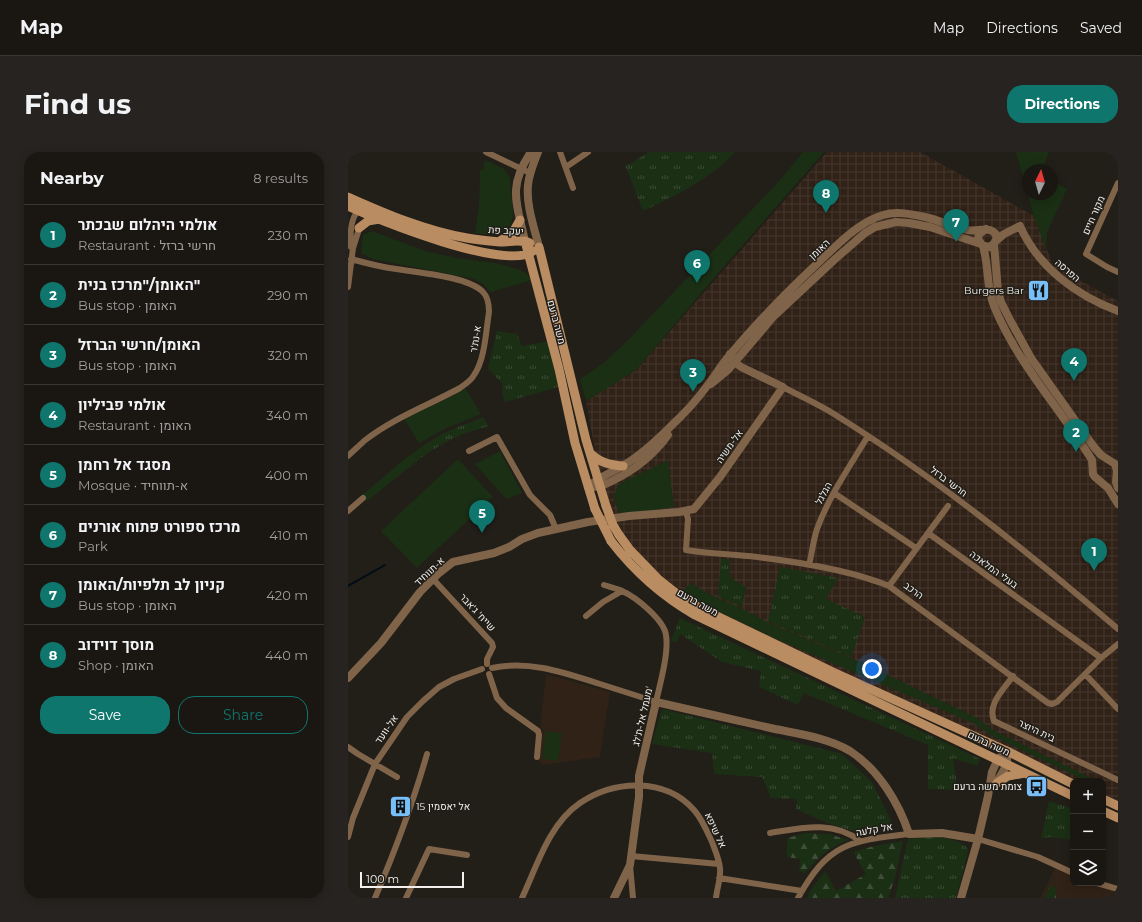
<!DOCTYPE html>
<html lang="en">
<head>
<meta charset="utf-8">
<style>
	:root { --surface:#1a1612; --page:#272320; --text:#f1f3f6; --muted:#9f9f9f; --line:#383532; --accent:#0f766e }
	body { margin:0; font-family:Montserrat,Heebo,sans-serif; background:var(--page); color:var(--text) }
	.controls { position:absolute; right:12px; bottom:12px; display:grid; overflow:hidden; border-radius:8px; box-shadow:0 2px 10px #0003 }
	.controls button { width:36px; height:36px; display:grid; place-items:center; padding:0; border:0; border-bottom:1px solid var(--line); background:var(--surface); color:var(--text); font:20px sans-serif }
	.compass { position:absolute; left:674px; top:12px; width:36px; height:36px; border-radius:50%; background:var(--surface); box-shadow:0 2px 10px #0003; rotate:5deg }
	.scale { position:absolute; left:12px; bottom:10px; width:104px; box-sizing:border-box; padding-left:4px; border:2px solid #f3efec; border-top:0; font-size:11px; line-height:14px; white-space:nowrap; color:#f3efec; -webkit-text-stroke:3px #221e18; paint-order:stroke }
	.you { position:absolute; left:524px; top:517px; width:14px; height:14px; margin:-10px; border:3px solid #fff; border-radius:50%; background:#1a73e8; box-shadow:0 0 0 6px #1a73e833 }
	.badge { display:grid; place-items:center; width:26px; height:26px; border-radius:50%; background:var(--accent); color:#fff; font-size:13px; font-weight:700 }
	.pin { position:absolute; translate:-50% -33px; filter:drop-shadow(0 1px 2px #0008) }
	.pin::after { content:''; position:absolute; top:21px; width:14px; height:12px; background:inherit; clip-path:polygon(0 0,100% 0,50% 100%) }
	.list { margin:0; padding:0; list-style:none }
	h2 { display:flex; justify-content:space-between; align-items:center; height:52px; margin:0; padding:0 16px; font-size:17px }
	h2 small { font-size:13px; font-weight:400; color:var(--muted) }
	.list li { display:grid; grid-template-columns:26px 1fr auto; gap:12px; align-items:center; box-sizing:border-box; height:60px; padding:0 16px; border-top:1px solid var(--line) }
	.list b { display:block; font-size:15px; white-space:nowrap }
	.list p { margin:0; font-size:13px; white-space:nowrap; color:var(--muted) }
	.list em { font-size:13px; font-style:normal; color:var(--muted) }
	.actions { display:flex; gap:8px; padding:12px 16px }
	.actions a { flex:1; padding:9px 0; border:1px solid var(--accent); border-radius:16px; text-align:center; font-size:14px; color:var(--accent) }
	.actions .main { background:var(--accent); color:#fff }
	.icon { flex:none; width:22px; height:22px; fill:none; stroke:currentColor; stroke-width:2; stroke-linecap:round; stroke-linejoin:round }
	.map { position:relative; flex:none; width:770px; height:746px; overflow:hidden; border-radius:16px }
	header { display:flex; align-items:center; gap:24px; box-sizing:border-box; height:56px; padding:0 20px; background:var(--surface); border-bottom:1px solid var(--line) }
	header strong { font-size:19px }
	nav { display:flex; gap:22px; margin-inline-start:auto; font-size:14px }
	.intro { display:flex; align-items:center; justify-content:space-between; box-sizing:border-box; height:96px; padding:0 24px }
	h1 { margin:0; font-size:28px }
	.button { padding:10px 18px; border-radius:16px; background:var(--accent); color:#fff; font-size:14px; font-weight:700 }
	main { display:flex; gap:24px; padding:0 24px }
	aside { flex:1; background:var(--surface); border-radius:16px; box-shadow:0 2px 10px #0003 }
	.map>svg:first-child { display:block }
	.industrial { fill:url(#industrial-grid) }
	.education { fill:#302216 }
	.grass { fill:url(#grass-tufts) }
	.forest { fill:url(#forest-firs) }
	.park { fill:#1b2f15 }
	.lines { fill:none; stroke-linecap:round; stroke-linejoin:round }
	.stream { stroke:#000d17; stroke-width:2 }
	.minor { stroke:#80644a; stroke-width:6 }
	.tertiary { stroke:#80644a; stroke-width:8 }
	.secondary { stroke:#b98c61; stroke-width:9 }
	.secondary-bridge { stroke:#b98c61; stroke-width:9 }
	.labels { text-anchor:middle; stroke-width:3; stroke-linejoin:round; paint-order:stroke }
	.street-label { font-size:10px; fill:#f3efec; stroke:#221e18 }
	.poi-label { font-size:10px; fill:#f3efec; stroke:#221e18; text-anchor:end }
</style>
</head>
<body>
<header>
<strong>Map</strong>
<nav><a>Map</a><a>Directions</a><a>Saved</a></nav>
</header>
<div class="intro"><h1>Find us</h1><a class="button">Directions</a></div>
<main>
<aside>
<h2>Nearby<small>8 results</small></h2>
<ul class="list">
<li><span class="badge">1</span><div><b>אולמי היהלום שבכתר</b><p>Restaurant · חרשי ברזל</p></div><em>230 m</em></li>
<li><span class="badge">2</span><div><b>האומן/&quot;מרכז בנית&quot;</b><p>Bus stop · האומן</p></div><em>290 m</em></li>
<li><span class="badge">3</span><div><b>האומן/חרשי הברזל</b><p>Bus stop · האומן</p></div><em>320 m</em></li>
<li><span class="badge">4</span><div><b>אולמי פביליון</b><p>Restaurant · האומן</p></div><em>340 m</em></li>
<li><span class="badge">5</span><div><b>מסגד אל רחמן</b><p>Mosque · א-תווחיד</p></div><em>400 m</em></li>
<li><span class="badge">6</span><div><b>מרכז ספורט פתוח אורנים</b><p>Park</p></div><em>410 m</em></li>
<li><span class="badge">7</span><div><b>קניון לב תלפיות/האומן</b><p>Bus stop · האומן</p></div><em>420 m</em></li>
<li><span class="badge">8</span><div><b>מוסך דוידוב</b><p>Shop · האומן</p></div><em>440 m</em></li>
</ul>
<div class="actions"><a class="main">Save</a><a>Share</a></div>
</aside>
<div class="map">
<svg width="770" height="746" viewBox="0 0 770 746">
	<defs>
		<pattern id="industrial-grid" width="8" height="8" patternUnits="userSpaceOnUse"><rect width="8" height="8" fill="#312217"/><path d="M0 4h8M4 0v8" fill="none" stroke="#45382e"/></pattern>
		<pattern id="grass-tufts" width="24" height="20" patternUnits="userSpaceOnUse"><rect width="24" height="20" fill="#1b2f15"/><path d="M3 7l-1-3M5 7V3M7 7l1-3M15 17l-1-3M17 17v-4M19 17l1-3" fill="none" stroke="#3d4d37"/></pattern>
		<pattern id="forest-firs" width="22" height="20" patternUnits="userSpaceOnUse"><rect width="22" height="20" fill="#1b2f15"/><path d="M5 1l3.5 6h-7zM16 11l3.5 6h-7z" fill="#3d4d37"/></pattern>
	</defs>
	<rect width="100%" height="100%" fill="#221e18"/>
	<path class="industrial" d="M 479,0 L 572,0 L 686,64 L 704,111 L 720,122 L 770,149 L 770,651 L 755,644 L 755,629 L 725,629 L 342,449 L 288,403 L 266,370 L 251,320 L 238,249 L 288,218 Z"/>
	<path class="education" d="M 198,522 L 262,540 L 252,605 L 195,613 L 191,610 L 195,577 L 192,576 Z
		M 707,716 L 725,724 L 725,731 L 740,731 L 770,740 L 770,746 L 692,746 Z"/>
	<path class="grass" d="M 300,0 L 387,0 C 363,27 328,43 295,59 L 277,13 L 282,12 Z
		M 149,179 L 169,182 L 174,194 L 201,189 L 210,235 L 157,250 L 154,242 L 155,233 L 140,216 Z
		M 135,265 L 141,274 L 115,282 L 95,292 L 78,302 L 19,349 L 14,343 C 38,323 61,302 87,286 C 102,277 119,272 135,265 Z
		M 373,407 L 382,407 C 380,425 382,427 398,435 L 394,455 L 370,444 Z
		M 432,415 L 490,426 L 478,447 L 517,465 L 503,505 L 420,469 Z
		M 332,466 L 632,607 L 629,614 L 605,606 L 610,638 L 580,637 L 580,593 L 456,541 L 450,553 L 411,535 L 413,519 L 374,510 L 332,482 L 329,490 L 323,489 Z
		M 314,557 L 451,591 L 494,602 L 524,630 L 545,673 L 513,681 L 479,671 L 448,657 L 449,647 L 423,646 L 414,625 L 366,622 L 364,601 L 304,592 Z
		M 701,649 L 725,657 L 725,688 L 704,685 L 693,686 Z
		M 573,685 C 592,685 603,685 619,695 L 620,700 L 608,746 L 547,746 L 560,687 Z"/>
	<path class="forest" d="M 458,681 L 481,682 L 501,688 C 480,696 472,704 457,721 L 451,719 L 452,707 L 439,705 L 439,686 Z
		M 555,689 L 547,726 L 540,746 L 459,746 L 462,739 L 477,719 L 488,739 L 518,722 L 505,700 L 526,694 Z
		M 703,732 L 708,737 L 708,746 L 696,746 Z"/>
	<path class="park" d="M 455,0 L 476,0 L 373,118 L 288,218 L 238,249 L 232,227 L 257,210 L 282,186 L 433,27 Z
		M 668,0 L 701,0 L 694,18 L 680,18 L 680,42 L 704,42 L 704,29 L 719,37 L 699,80 L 698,97 L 686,65 Z
		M 137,8 L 156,17 L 162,26 L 165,64 C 162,85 143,83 127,81 L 131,54 L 132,18 L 135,18 Z
		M 24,79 L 77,99 L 109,106 L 147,111 L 170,117 L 178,121 L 184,128 L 143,140 L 135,132 L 126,127 L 25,107 L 13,101 L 15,83 Z
		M 117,236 L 133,262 L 97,277 L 71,291 L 56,267 L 107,243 Z
		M 152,299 L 174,341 L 158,347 L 127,312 Z
		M 110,307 L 145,345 L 69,416 L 33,379 Z
		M 320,308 L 326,355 L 273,363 C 266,350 263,346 271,332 Z
		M 343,431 C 366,447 393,454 417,469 L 517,512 L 629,566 L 645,578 L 749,629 L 739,629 L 644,584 L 627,572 L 428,487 L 347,448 L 333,440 Z
		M 198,579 L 214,581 L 210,609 L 194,607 Z"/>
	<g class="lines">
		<path class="stream" d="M 0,434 L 37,413"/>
		<path class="minor" d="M 138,0 L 182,21
			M 212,0 L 225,36
			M 218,15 L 240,0
			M 770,31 L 738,102 L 759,115 L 770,120
			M 3,95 C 2,83 2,65 12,57
			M 0,135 L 5,96 L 12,74
			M 435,235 C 452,244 470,252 486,262 C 587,325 680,400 770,477
			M 121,299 L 149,285 L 182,343 L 202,363 L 208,377
			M 0,304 C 5,299 11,294 16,289 C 45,266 81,253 112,236 C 117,232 123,229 126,223 C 137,208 138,178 141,160 C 141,152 140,145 135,140 C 119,123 60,120 36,115 C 25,113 14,110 3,107
			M 486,341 L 568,396
			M 0,359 L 15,346
			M 338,359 L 340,367 L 338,398 C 362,402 385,402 409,405 C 451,410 502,418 541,434 L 700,551 L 704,552 L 709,550 L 753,506 L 770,492
			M 580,381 L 600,354
			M 461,413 C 464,402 465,389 469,377 C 481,344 502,314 520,284
			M 85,427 L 144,491 L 145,495 L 139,507 L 139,512
			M 541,434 L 580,381 L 753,506
			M 238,464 L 255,450 L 274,439
			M 144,516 C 182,508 217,521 252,532 C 271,538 290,544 308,550 C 312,532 321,501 318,483 C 316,468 288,445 274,439 C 268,436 262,435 256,433
			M 141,522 L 149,546 L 158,556 L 190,579 L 191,583 L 189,605
			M 737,522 L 770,557
			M 665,524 C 656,537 639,552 646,569 L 770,628
			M 0,595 L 10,602 L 49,625
			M 422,681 C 453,676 485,668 512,689
			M 0,685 L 5,666 L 27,612 L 59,565 L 75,549 L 91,535 L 106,527 L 134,517
			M 630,687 L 690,705 L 725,721
			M 283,704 L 371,712
			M 282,713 L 285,746
			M 371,726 L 454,739
			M 749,731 L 770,737
			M 27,746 C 47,699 65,651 79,602
			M 58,746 L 81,697 L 119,703
			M 174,746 C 189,714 201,672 232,651 C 266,628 317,625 346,658 C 354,667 359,679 364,690 C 367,698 371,707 372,716 C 373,726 369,736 368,746
			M 450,746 C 481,690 502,689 561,682"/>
		<path class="tertiary" d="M 190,0 C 186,10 181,22 180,33 C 178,53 186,75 191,95
			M 672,74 C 690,115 729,144 770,159
			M 177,89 C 169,52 159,35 183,0
			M 648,89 L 656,82 L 672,74
			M 646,92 L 650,139 L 653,150 L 662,168 L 683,206 L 746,295 L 753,303 L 767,312 L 769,319 L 768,330 L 770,336
			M 635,94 C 641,114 638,135 646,154 C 669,211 712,256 744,308 L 745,322 L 747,325 L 760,336 L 770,352
			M 363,232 L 380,218 L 426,164 L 486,108 L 517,81 L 527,75 L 548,70 L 561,71 L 582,75 L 633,92
			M 240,335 C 251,325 263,321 276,313 C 293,303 308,289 322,275 C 335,263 348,249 359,234 C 367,224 373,213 382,203 C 410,169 440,139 472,109 C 490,92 511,70 535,63 C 549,59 563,62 577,65 C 592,68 605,76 620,78 C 627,80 638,75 644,79 C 652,83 648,92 641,95 L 634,93 L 630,87 L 631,82 L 638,77
			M 246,335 C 253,335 258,332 264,329 C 287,318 305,304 320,283
			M 0,526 L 33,491 L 72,440 L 91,421 L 105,410 L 146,401 L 161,395 L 174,387 L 190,381 L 240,370 L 281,364 L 331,360 L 346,357 L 372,325 L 435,235 L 393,215 L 387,210 L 382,202
			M 648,632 L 659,612 L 659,606
			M 266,746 L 282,713 L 291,645 L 291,624 L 308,550 C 348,559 387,568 427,577 C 452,582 480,586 502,599 C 530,617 551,651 561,682 L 594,681 L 630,687
			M 613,746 L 630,687 L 640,644 L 644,620 L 650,607 L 659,599"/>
		<path class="secondary" d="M 0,45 C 38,62 78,79 119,86 C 130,88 141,89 152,90 C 162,90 173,87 182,91
			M 0,54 C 30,68 159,120 185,99
			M 11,76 L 20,69 L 31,67
			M 152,89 L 164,82 L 172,68
			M 177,89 L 211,217 L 227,291 L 247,357
			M 191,95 L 238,288 L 258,354
			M 242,301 C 251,310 261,313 275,314
			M 271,383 L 282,398 L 310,427 L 329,442 L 350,455 L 485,520 L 659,599 L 725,632
			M 263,389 C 286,419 314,444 347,463 L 725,644
			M 649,631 L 660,624 L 677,621
			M 755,647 L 770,654
			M 755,659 L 770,666"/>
		<path class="secondary-bridge" d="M 258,354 L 265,373 L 271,383
			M 247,357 L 263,389"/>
	</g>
	<defs>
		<symbol id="restaurant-square" viewBox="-11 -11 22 22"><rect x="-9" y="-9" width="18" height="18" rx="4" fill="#78bff7" stroke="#221e18"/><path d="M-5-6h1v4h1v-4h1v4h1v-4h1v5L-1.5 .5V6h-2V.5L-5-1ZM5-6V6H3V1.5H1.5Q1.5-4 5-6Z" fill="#111"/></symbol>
		<symbol id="bus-square" viewBox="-11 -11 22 22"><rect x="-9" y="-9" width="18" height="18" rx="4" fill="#78bff7" stroke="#221e18"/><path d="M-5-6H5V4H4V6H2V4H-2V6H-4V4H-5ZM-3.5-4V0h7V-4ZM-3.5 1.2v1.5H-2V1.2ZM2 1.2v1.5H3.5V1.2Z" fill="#111"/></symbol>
		<symbol id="building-square" viewBox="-11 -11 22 22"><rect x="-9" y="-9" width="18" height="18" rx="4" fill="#78bff7" stroke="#221e18"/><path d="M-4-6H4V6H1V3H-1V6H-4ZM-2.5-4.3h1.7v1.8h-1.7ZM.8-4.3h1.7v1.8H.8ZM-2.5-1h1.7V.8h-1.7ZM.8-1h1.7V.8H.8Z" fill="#111"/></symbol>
	</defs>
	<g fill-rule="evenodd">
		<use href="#restaurant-square" x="678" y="126" width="25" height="25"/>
		<use href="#bus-square" x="676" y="622" width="25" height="25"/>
		<use href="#building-square" x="40" y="642" width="25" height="25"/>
	</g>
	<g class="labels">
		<g class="street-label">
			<text transform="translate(745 63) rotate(-66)" y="4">מקור חיים</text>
			<text transform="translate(158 78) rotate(3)" y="4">יעקב פת</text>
			<text transform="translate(471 97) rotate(-43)" y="4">האומן</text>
			<text transform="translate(720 118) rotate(41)" y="4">הפרסה</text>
			<text transform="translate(209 170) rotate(75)" y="4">משה ברעם</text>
			<text transform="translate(127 187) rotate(-81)" y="4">א-נת'ר</text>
			<text transform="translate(381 294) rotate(-55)" y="4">אל-משיה</text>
			<text transform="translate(601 329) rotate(37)" y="4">חרשי ברזל</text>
			<text transform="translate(475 341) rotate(-62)" y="4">הגלגל</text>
			<text transform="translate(646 417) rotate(36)" y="4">בעלי המלאכה</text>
			<text transform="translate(81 419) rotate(-43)" y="4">א-תווחיד</text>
			<text transform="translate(566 438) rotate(36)" y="4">הרכב</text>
			<text transform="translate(350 450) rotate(29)" y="4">משה ברעם</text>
			<text transform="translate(130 460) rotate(47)" y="4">שייח' ג'אבר</text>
			<text transform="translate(294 564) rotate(-77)" y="4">מעמל אל-ת'לג'</text>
			<text transform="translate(38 577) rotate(-55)" y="4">אל-וועד</text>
			<text transform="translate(689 578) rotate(25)" y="4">בית היוצר</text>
			<text transform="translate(641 591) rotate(25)" y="4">משה ברעם</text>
			<text transform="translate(526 677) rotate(-10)" y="4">אל קלעה</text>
			<text transform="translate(368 678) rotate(65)" y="4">אל שיפא</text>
		</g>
		<g class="poi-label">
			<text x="676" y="142">Burgers Bar</text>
			<text x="674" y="638">צומת משה ברעם</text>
			<text x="68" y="658" text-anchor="start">אל יאסמין 15</text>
		</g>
	</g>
</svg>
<div class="controls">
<button>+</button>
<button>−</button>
<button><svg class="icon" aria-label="layers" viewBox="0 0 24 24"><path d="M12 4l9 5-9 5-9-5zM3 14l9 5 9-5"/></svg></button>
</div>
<svg class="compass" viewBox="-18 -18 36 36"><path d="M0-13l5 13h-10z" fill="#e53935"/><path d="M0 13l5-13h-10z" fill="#9f9f9f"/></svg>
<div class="scale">100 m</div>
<div class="you"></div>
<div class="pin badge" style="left:746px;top:419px">1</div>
<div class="pin badge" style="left:728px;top:300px">2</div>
<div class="pin badge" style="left:345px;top:240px">3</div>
<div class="pin badge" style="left:726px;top:229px">4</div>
<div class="pin badge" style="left:134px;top:381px">5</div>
<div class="pin badge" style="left:349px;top:131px">6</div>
<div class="pin badge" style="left:608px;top:90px">7</div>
<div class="pin badge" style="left:478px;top:61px">8</div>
</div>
</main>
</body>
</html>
